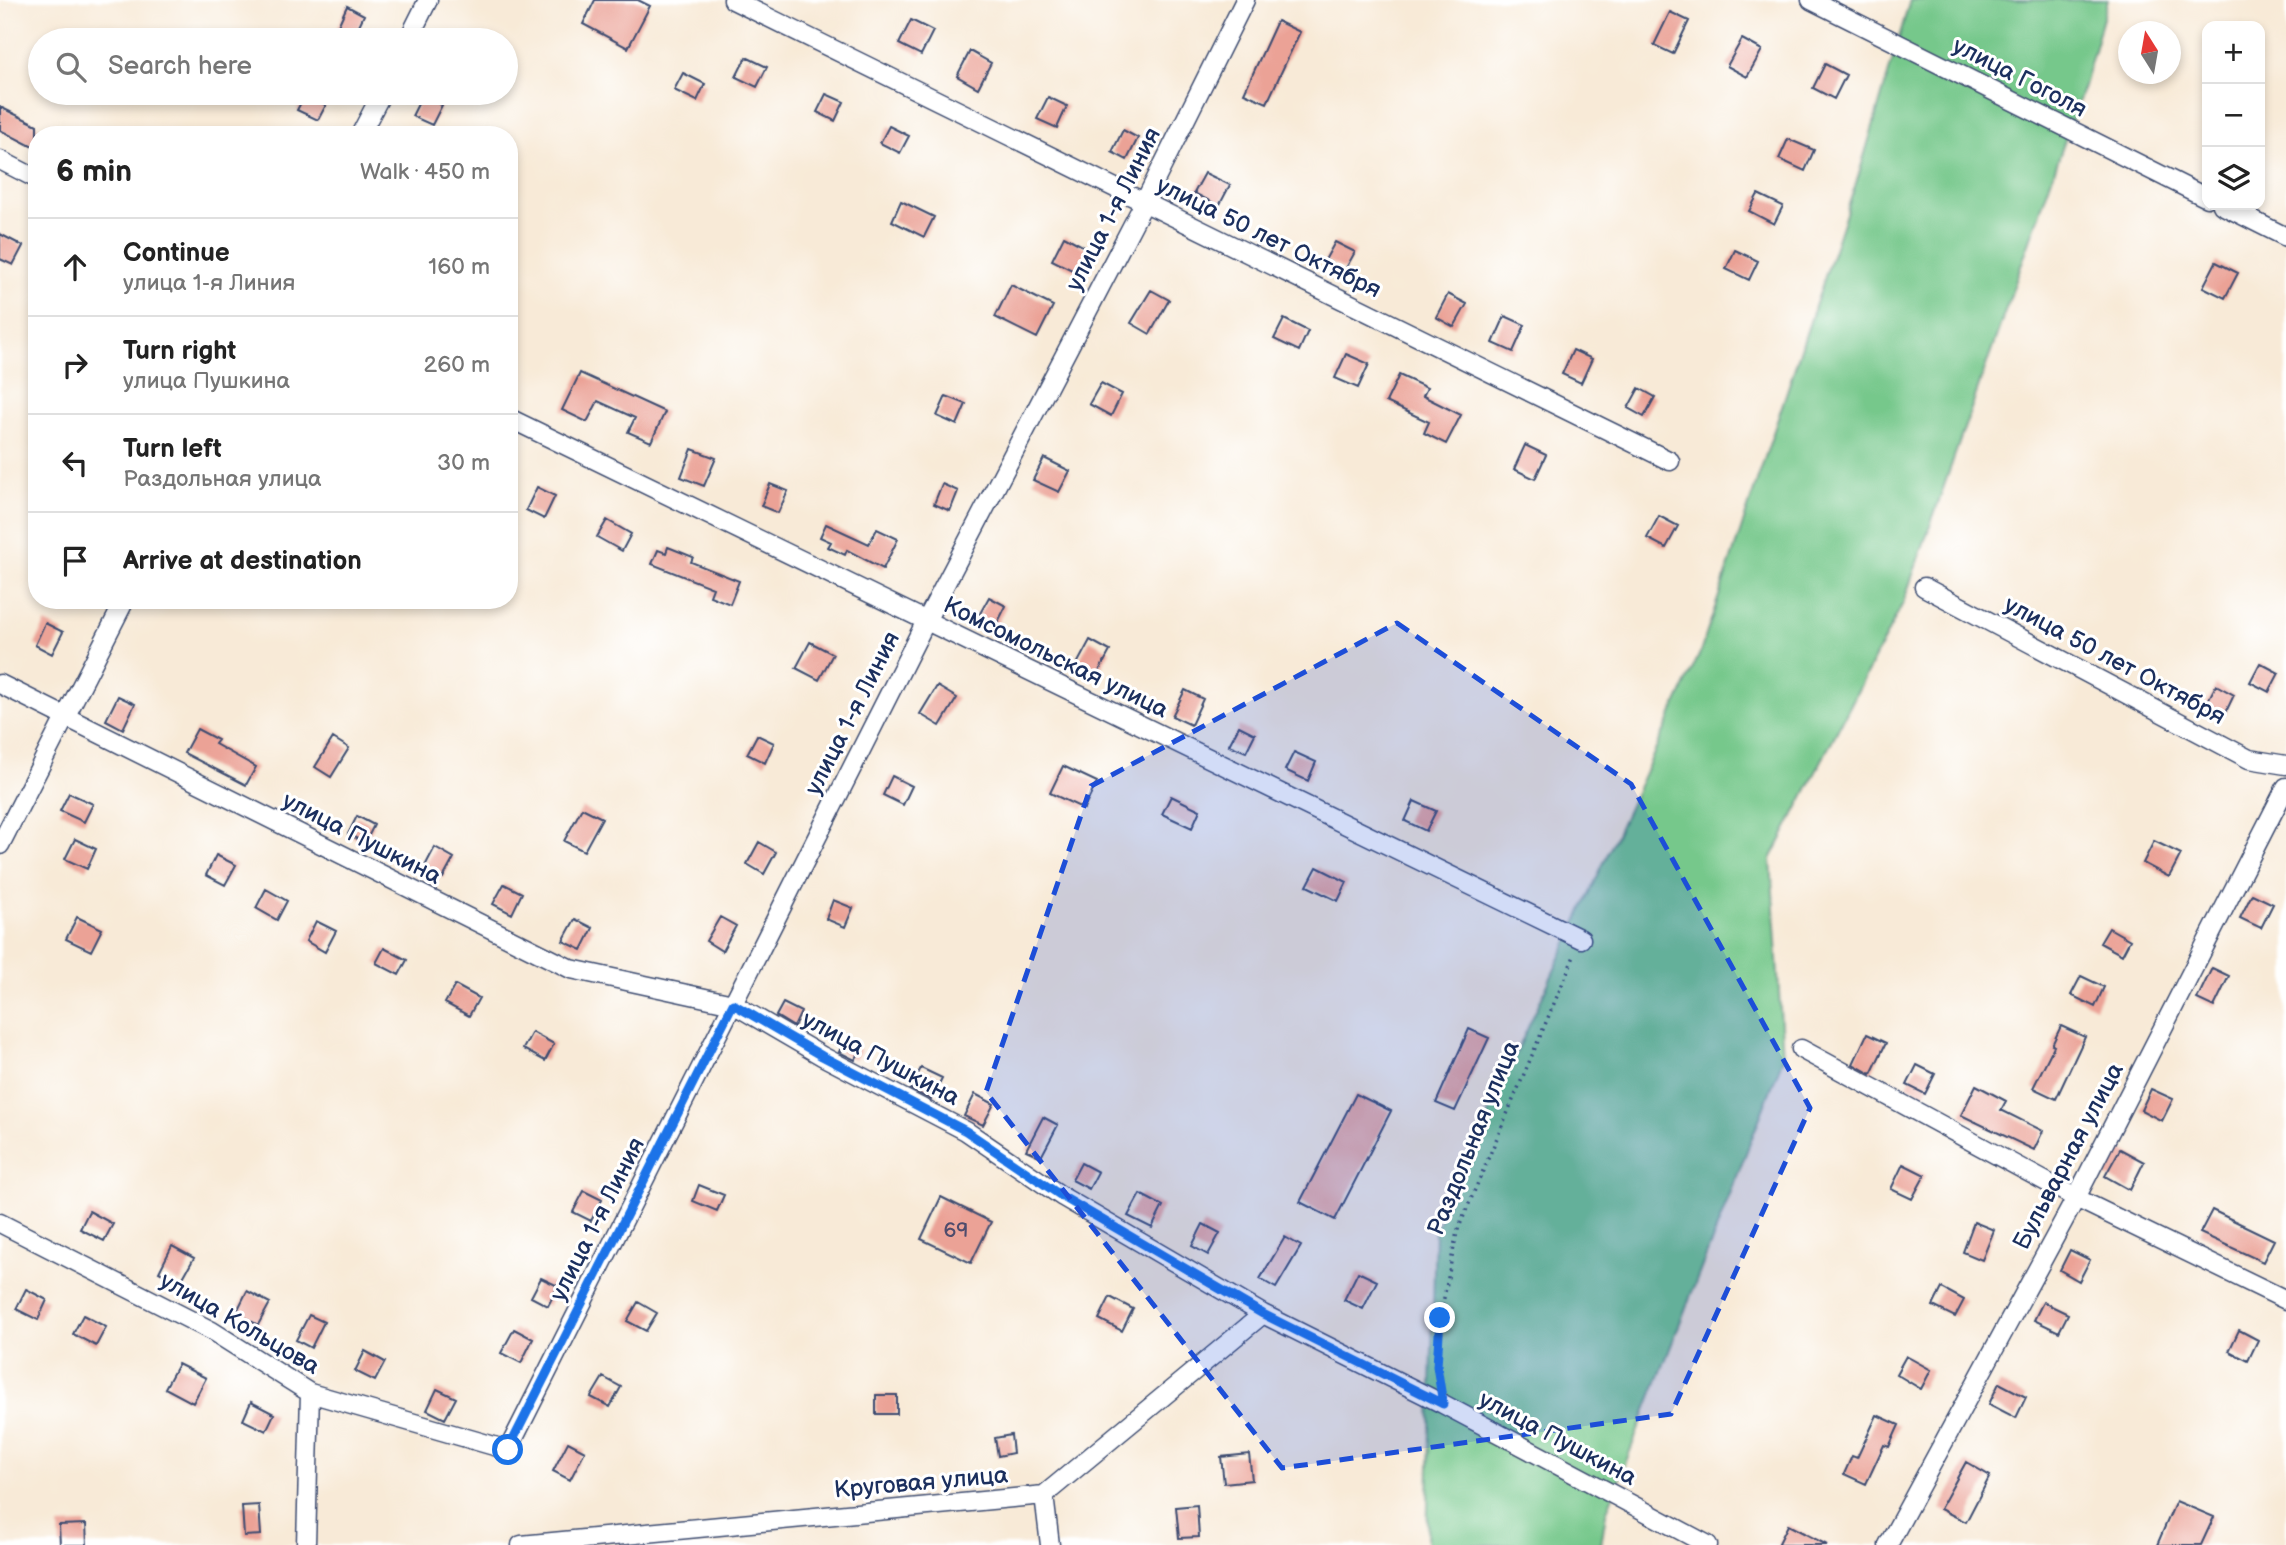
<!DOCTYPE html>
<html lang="en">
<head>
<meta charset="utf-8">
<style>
	:root { --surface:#fff; --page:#f6f6f6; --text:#222; --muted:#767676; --line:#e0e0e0 }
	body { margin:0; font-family:"Balsamiq Sans",sans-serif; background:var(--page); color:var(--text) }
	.controls { position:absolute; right:21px; top:21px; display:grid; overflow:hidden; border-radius:14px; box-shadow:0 4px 10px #0003 }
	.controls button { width:63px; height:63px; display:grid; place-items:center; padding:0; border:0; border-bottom:2px solid var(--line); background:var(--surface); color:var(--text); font:35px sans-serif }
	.compass { position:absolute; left:2118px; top:21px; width:63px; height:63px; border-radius:50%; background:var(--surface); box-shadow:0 4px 10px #0003; rotate:349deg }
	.stop { position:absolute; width:21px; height:21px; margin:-16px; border:5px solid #1a73e8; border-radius:50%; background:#fff }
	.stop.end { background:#1a73e8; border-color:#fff; box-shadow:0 2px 7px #0008 }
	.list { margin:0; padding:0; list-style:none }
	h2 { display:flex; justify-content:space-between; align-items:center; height:91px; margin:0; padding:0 28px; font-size:30px }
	h2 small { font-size:23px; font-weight:400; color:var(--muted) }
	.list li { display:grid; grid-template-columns:46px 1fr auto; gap:21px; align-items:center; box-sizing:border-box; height:98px; padding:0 28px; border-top:2px solid var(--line) }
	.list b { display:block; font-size:26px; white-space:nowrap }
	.list p { margin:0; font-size:23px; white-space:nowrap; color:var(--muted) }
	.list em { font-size:23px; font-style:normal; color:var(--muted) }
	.icon { flex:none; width:38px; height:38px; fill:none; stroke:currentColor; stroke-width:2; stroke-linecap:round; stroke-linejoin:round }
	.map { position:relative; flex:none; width:2286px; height:1545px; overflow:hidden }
	.search { position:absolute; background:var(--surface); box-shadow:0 4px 10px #0003; left:28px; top:28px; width:490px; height:77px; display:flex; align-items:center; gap:18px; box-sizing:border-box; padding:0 24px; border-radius:38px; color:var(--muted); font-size:26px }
	.panel { position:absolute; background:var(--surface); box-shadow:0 4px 10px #0003; left:28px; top:126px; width:490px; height:483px; border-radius:28px }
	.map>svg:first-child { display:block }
	.green { fill:#76c88b; stroke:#487c74; stroke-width:2 }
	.building { fill:#eba296 }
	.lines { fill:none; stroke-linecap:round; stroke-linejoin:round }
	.minor-casing { stroke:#3c4b70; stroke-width:21 }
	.path { stroke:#3c4b70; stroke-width:3.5; stroke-dasharray:2 5; stroke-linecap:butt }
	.minor { stroke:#fff; stroke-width:18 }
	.route { stroke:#1a73e8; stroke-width:9 }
	.marked { fill:#1d4ed8; fill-opacity:0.2; stroke:#1d4ed8; stroke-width:5; stroke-dasharray:14 9; stroke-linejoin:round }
	.labels { text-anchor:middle; stroke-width:6; stroke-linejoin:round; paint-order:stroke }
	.number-label { font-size:21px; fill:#4f4c6c }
	.street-label { font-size:24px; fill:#1b2f5e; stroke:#fff }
</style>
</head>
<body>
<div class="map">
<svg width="2286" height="1545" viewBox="0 0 2286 1545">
	<rect width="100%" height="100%" fill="#fff"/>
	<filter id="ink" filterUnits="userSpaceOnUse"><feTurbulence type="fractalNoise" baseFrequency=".0143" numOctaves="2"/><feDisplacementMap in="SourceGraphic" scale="14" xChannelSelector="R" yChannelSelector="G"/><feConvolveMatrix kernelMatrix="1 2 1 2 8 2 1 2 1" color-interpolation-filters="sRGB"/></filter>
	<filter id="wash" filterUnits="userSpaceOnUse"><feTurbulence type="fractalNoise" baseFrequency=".00686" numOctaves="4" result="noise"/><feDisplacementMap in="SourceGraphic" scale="28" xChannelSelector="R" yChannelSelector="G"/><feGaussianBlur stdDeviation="1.57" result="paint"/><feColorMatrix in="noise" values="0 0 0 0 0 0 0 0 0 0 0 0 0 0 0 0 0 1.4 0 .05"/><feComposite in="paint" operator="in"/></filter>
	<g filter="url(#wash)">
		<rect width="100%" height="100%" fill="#f8ead7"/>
		<path class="green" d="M 1910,0 L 2108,0 L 2084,86 L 1903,603 L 1771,859 L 1783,1058 L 1606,1513 L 1601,1545 L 1427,1545 L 1435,1230 L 1700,653 L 1859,174 Z"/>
		<g id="blocks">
			<path class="building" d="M 595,0 L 638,0 L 650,6 L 628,48 L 583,24 Z
				M 347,6 L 364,15 L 354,36 L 337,28 Z
				M 1670,12 L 1689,21 L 1673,54 L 1654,45 Z
				M 911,20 L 933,31 L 921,55 L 899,44 Z
				M 1277,21 L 1300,32 L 1267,103 L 1244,93 Z
				M 1742,39 L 1762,50 L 1747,77 L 1727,66 Z
				M 970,51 L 991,63 L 978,88 L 957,76 Z
				M 746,57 L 767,67 L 757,87 L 736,77 Z
				M 1825,64 L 1846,75 L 1834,99 L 1813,88 Z
				M 683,73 L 705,84 L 697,101 L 674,90 Z
				M 826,94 L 844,102 L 835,121 L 817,112 Z
				M 305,95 L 326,105 L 318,120 L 297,110 Z
				M 422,96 L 442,105 L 432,125 L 412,116 Z
				M 1048,97 L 1067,106 L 1057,128 L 1037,119 Z
				M 0,107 L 37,125 L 37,149 L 0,130 Z
				M 889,126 L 909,136 L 900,153 L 880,143 Z
				M 1123,130 L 1138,138 L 1127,160 L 1112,152 Z
				M 1788,139 L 1814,150 L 1805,171 L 1779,159 Z
				M 1205,173 L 1230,185 L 1219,206 L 1194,193 Z
				M 1758,194 L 1783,206 L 1774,224 L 1749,211 Z
				M 901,201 L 934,217 L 924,237 L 892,221 Z
				M 0,234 L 23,246 L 13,265 L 0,259 Z
				M 1064,236 L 1088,249 L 1076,272 L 1052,260 Z
				M 1335,242 L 1355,252 L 1345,270 L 1325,260 Z
				M 1735,250 L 1758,261 L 1749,280 L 1726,269 Z
				M 2216,262 L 2238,273 L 2225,298 L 2203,287 Z
				M 1011,285 L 1053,306 L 1037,338 L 995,317 Z
				M 1151,290 L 1169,300 L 1150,334 L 1131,323 Z
				M 1448,294 L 1467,304 L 1454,327 L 1436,317 Z
				M 1505,316 L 1525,325 L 1513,352 L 1493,343 Z
				M 1284,319 L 1308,331 L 1299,351 L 1274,339 Z
				M 1573,350 L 1592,359 L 1581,383 L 1562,374 Z
				M 1346,354 L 1369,364 L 1358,388 L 1335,378 Z
				M 580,373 L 665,412 L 651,442 L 628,432 L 635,418 L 598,401 L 587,422 L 562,410 Z
				M 1399,375 L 1427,388 L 1423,396 L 1461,415 L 1446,444 L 1424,433 L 1429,422 L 1386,402 Z
				M 1101,383 L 1122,394 L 1111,416 L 1089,404 Z
				M 1639,388 L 1655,397 L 1644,417 L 1628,408 Z
				M 946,396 L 966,404 L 957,425 L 937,416 Z
				M 1525,445 L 1546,455 L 1535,479 L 1514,469 Z
				M 692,449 L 716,458 L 704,486 L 681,477 Z
				M 1044,458 L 1070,471 L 1059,492 L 1033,480 Z
				M 770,484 L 788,491 L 778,513 L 761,506 Z
				M 942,484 L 958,491 L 950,511 L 934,504 Z
				M 537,487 L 555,496 L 544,519 L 526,510 Z
				M 1659,516 L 1678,526 L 1666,548 L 1647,538 Z
				M 607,520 L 631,534 L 622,551 L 597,537 Z
				M 826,524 L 869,544 L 877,529 L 898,539 L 883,569 L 847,550 L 845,555 L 828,547 L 831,542 L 820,537 Z
				M 668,547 L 693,557 L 691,562 L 739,581 L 730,604 L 710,596 L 713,588 L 652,564 L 658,550 L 666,553 Z
				M 989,597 L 1006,606 L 996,626 L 978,617 Z
				M 45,623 L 63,632 L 52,654 L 35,645 Z
				M 1090,640 L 1110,651 L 1096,677 L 1076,666 Z
				M 810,642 L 833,654 L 819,680 L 796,668 Z
				M 2260,663 L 2279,673 L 2269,692 L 2250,682 Z
				M 2216,685 L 2234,695 L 2224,716 L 2205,706 Z
				M 937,686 L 957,698 L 940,726 L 920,714 Z
				M 1185,690 L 1203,699 L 1191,725 L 1172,716 Z
				M 118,696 L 135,704 L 123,729 L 106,720 Z
				M 1239,726 L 1255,734 L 1246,752 L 1229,745 Z
				M 197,729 L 218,740 L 215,744 L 256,767 L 246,785 L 184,753 Z
				M 757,735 L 774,743 L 765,763 L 747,754 Z
				M 333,738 L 349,748 L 331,777 L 315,767 Z
				M 1294,752 L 1316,762 L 1308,781 L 1285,770 Z
				M 1063,766 L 1097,782 L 1084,809 L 1050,793 Z
				M 892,776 L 912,786 L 903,805 L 883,795 Z
				M 69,793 L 93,804 L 84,822 L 60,811 Z
				M 1171,796 L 1200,810 L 1192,828 L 1162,814 Z
				M 1414,801 L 1436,811 L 1426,831 L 1405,821 Z
				M 582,808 L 602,818 L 584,851 L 564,841 Z
				M 357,816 L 374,825 L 365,843 L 348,834 Z
				M 75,839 L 96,849 L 87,869 L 65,859 Z
				M 2154,841 L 2181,854 L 2169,877 L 2143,863 Z
				M 759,842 L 776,852 L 764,874 L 747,864 Z
				M 435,847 L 454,858 L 443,878 L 424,868 Z
				M 216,855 L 236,865 L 225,885 L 206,875 Z
				M 1317,867 L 1347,882 L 1338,901 L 1307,886 Z
				M 504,884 L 522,893 L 512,914 L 493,904 Z
				M 266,889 L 287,901 L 277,920 L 256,908 Z
				M 2252,894 L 2273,904 L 2261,928 L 2240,918 Z
				M 833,900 L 853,908 L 845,927 L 826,919 Z
				M 77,917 L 102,929 L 91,951 L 66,939 Z
				M 720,917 L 736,926 L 722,951 L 706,941 Z
				M 575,919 L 593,928 L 582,950 L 563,941 Z
				M 316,921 L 336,931 L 325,952 L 306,941 Z
				M 2109,928 L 2130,940 L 2122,955 L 2100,943 Z
				M 384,948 L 407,960 L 399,975 L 376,963 Z
				M 2212,968 L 2229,976 L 2214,1007 L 2197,999 Z
				M 2081,976 L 2104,987 L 2095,1007 L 2071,995 Z
				M 455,985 L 479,998 L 469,1016 L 445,1003 Z
				M 783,1003 L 801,1012 L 794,1027 L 776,1016 Z
				M 2061,1026 L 2085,1037 L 2056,1099 L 2033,1088 L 2054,1046 L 2052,1045 Z
				M 1469,1029 L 1489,1038 L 1455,1111 L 1436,1103 Z
				M 532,1032 L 554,1044 L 545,1061 L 523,1049 Z
				M 1867,1034 L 1886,1043 L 1871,1074 L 1853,1064 Z
				M 844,1041 L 861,1050 L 855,1060 L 839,1052 Z
				M 1917,1065 L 1935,1074 L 1925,1094 L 1907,1085 Z
				M 921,1068 L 942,1078 L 931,1100 L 910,1089 Z
				M 1976,1085 L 2006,1101 L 2001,1110 L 2043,1131 L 2034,1150 L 1961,1115 Z
				M 2151,1089 L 2173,1099 L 2162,1121 L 2141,1110 Z
				M 975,1094 L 994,1104 L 983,1125 L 964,1116 Z
				M 1356,1094 L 1391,1111 L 1335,1220 L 1300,1202 Z
				M 1043,1117 L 1058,1125 L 1041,1157 L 1026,1150 Z
				M 2120,1149 L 2144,1162 L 2130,1190 L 2105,1176 Z
				M 1081,1163 L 1098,1172 L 1089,1189 L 1072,1180 Z
				M 1903,1164 L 1925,1175 L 1912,1199 L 1891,1189 Z
				M 699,1185 L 724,1195 L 717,1211 L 693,1201 Z
				M 584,1191 L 602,1200 L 591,1221 L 573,1212 Z
				M 1140,1194 L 1163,1206 L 1152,1228 L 1128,1216 Z
				M 941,1197 L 991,1222 L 971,1263 L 921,1239 Z
				M 2212,1210 L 2274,1240 L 2263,1262 L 2200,1233 Z
				M 89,1211 L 113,1224 L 104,1241 L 80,1229 Z
				M 1974,1222 L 1994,1230 L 1982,1260 L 1963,1252 Z
				M 1203,1224 L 1220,1233 L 1208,1255 L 1192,1246 Z
				M 1285,1237 L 1301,1246 L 1276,1288 L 1260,1279 Z
				M 172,1246 L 194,1258 L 180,1283 L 159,1272 Z
				M 2070,1250 L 2090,1260 L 2079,1281 L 2060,1270 Z
				M 1358,1272 L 1377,1281 L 1363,1309 L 1344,1300 Z
				M 541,1278 L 558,1286 L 548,1306 L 531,1297 Z
				M 1942,1288 L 1964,1300 L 1955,1317 L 1933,1306 Z
				M 26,1289 L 47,1300 L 38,1320 L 16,1309 Z
				M 247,1291 L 270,1303 L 258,1325 L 236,1313 Z
				M 1110,1297 L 1133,1309 L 1122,1331 L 1099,1319 Z
				M 638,1302 L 657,1313 L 646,1331 L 627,1321 Z
				M 2043,1302 L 2068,1314 L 2059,1332 L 2034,1320 Z
				M 83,1315 L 106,1327 L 96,1346 L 73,1334 Z
				M 309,1315 L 324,1322 L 311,1348 L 296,1340 Z
				M 514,1329 L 533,1339 L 521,1363 L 501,1353 Z
				M 2239,1330 L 2258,1340 L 2248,1361 L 2229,1351 Z
				M 365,1351 L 385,1362 L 375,1381 L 355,1371 Z
				M 1906,1356 L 1931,1370 L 1921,1389 L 1896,1374 Z
				M 178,1364 L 206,1378 L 193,1403 L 165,1388 Z
				M 603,1377 L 621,1387 L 610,1407 L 591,1397 Z
				M 1999,1383 L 2026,1397 L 2016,1418 L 1989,1404 Z
				M 437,1389 L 456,1398 L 445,1419 L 427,1410 Z
				M 876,1395 L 897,1395 L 897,1414 L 876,1414 Z
				M 251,1402 L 274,1414 L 266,1431 L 243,1420 Z
				M 1877,1415 L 1899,1425 L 1889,1447 L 1884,1445 L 1866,1484 L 1844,1474 L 1852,1456 L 1857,1458 Z
				M 1011,1435 L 1013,1453 L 998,1456 L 995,1438 Z
				M 568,1442 L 585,1451 L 570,1480 L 553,1471 Z
				M 1249,1454 L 1252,1480 L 1224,1483 L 1221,1457 Z
				M 1966,1462 L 1990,1476 L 1966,1522 L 1940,1509 Z
				M 2176,1501 L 2214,1517 L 2201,1545 L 2157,1545 Z
				M 259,1505 L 261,1535 L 244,1536 L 242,1506 Z
				M 1197,1505 L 1199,1537 L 1179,1538 L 1176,1507 Z
				M 86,1524 L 87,1545 L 60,1545 L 59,1525 Z
				M 1788,1525 L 1827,1545 L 1778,1545 Z"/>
		</g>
	</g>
	<g filter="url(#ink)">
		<use href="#blocks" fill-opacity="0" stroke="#3c4b70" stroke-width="2"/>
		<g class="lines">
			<defs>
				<path id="minor" d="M 733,0 L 1670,461
					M 1811,0 L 2207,198
					M 408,40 L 428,0
					M 360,135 L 382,93
					M 0,160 L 37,179
					M 2222,205 L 2286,237
					M 509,418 L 1581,939
					M 1924,587 L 2249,759 L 2286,765
					M 0,684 L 571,969 L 733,1004 L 822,1056 L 966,1131 L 1063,1197 L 1263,1314 L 1443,1404 L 1708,1545
					M 0,845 L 125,600
					M 1801,1049 L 2076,1198 L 2286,1300
					M 0,1223 L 212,1331 L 310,1393 L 508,1450 L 926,621 L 1144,203 L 1245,0
					M 1044,1495 L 1050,1545
					M 306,1545 L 310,1393
					M 521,1545 L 1044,1495 L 1263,1314
					M 1888,1545 L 2076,1198 L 2286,787"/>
			</defs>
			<use href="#minor" class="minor-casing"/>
			<path class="path" d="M 1439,1382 L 1436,1366 L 1440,1318 L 1457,1232 L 1575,954"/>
			<use href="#minor" class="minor"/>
		</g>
	</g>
	<g class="lines" filter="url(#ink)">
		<path class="route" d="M 508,1450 L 733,1004 L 822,1056 L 966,1131 L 1063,1197 L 1263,1314 L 1443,1404 L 1437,1366 L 1440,1318"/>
	</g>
	<path class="marked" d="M 1397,623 L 1631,784 L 1810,1108 L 1671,1414 L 1282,1468 L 986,1092 L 1091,786 Z"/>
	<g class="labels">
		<g class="number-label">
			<text x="956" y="1237">69</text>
		</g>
		<g class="street-label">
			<text transform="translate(2020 77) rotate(27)" y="8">улица Гоголя</text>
			<text transform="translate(1113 209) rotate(-63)" y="8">улица 1-я Линия</text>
			<text transform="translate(1269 237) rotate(26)" y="8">улица 50 лет Октября</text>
			<text transform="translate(1056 657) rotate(26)" y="8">Комсомольская улица</text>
			<text transform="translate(2115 660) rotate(28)" y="8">улица 50 лет Октября</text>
			<text transform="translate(852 713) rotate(-63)" y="8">улица 1-я Линия</text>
			<text transform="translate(362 838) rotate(27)" y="8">улица Пушкина</text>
			<text transform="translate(881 1058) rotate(28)" y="8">улица Пушкина</text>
			<text transform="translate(1473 1138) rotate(-68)" y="8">Раздольная улица</text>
			<text transform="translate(2068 1156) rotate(-62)" y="8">Бульварная улица</text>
			<text transform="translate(597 1219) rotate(-63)" y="8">улица 1-я Линия</text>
			<text transform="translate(240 1323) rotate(30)" y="8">улица Кольцова</text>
			<text transform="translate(1558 1438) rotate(28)" y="8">улица Пушкина</text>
			<text transform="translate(921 1482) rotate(-5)" y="8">Круговая улица</text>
		</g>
	</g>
</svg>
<div class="controls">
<button>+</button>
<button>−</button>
<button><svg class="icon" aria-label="layers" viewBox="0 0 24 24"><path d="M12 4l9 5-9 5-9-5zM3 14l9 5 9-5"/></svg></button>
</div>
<svg class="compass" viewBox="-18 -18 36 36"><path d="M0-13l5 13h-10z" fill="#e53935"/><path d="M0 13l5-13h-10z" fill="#767676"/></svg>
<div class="stop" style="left:508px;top:1450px"></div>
<div class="stop end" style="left:1440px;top:1318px"></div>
<div class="search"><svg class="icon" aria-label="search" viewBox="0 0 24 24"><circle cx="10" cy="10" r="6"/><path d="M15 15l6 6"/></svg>Search here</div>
<section class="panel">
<h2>6 min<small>Walk · 450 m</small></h2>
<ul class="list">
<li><svg class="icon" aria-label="ahead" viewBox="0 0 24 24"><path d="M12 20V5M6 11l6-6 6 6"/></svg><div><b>Continue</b><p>улица 1-я Линия</p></div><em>160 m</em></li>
<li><svg class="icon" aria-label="right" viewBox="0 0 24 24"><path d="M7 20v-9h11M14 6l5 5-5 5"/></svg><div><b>Turn right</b><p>улица Пушкина</p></div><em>260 m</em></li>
<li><svg class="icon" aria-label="left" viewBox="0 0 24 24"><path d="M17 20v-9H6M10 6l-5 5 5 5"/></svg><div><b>Turn left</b><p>Раздольная улица</p></div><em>30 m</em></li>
<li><svg class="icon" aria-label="arrive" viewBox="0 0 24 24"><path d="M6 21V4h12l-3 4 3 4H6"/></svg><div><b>Arrive at destination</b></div></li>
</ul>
</section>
</div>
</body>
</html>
